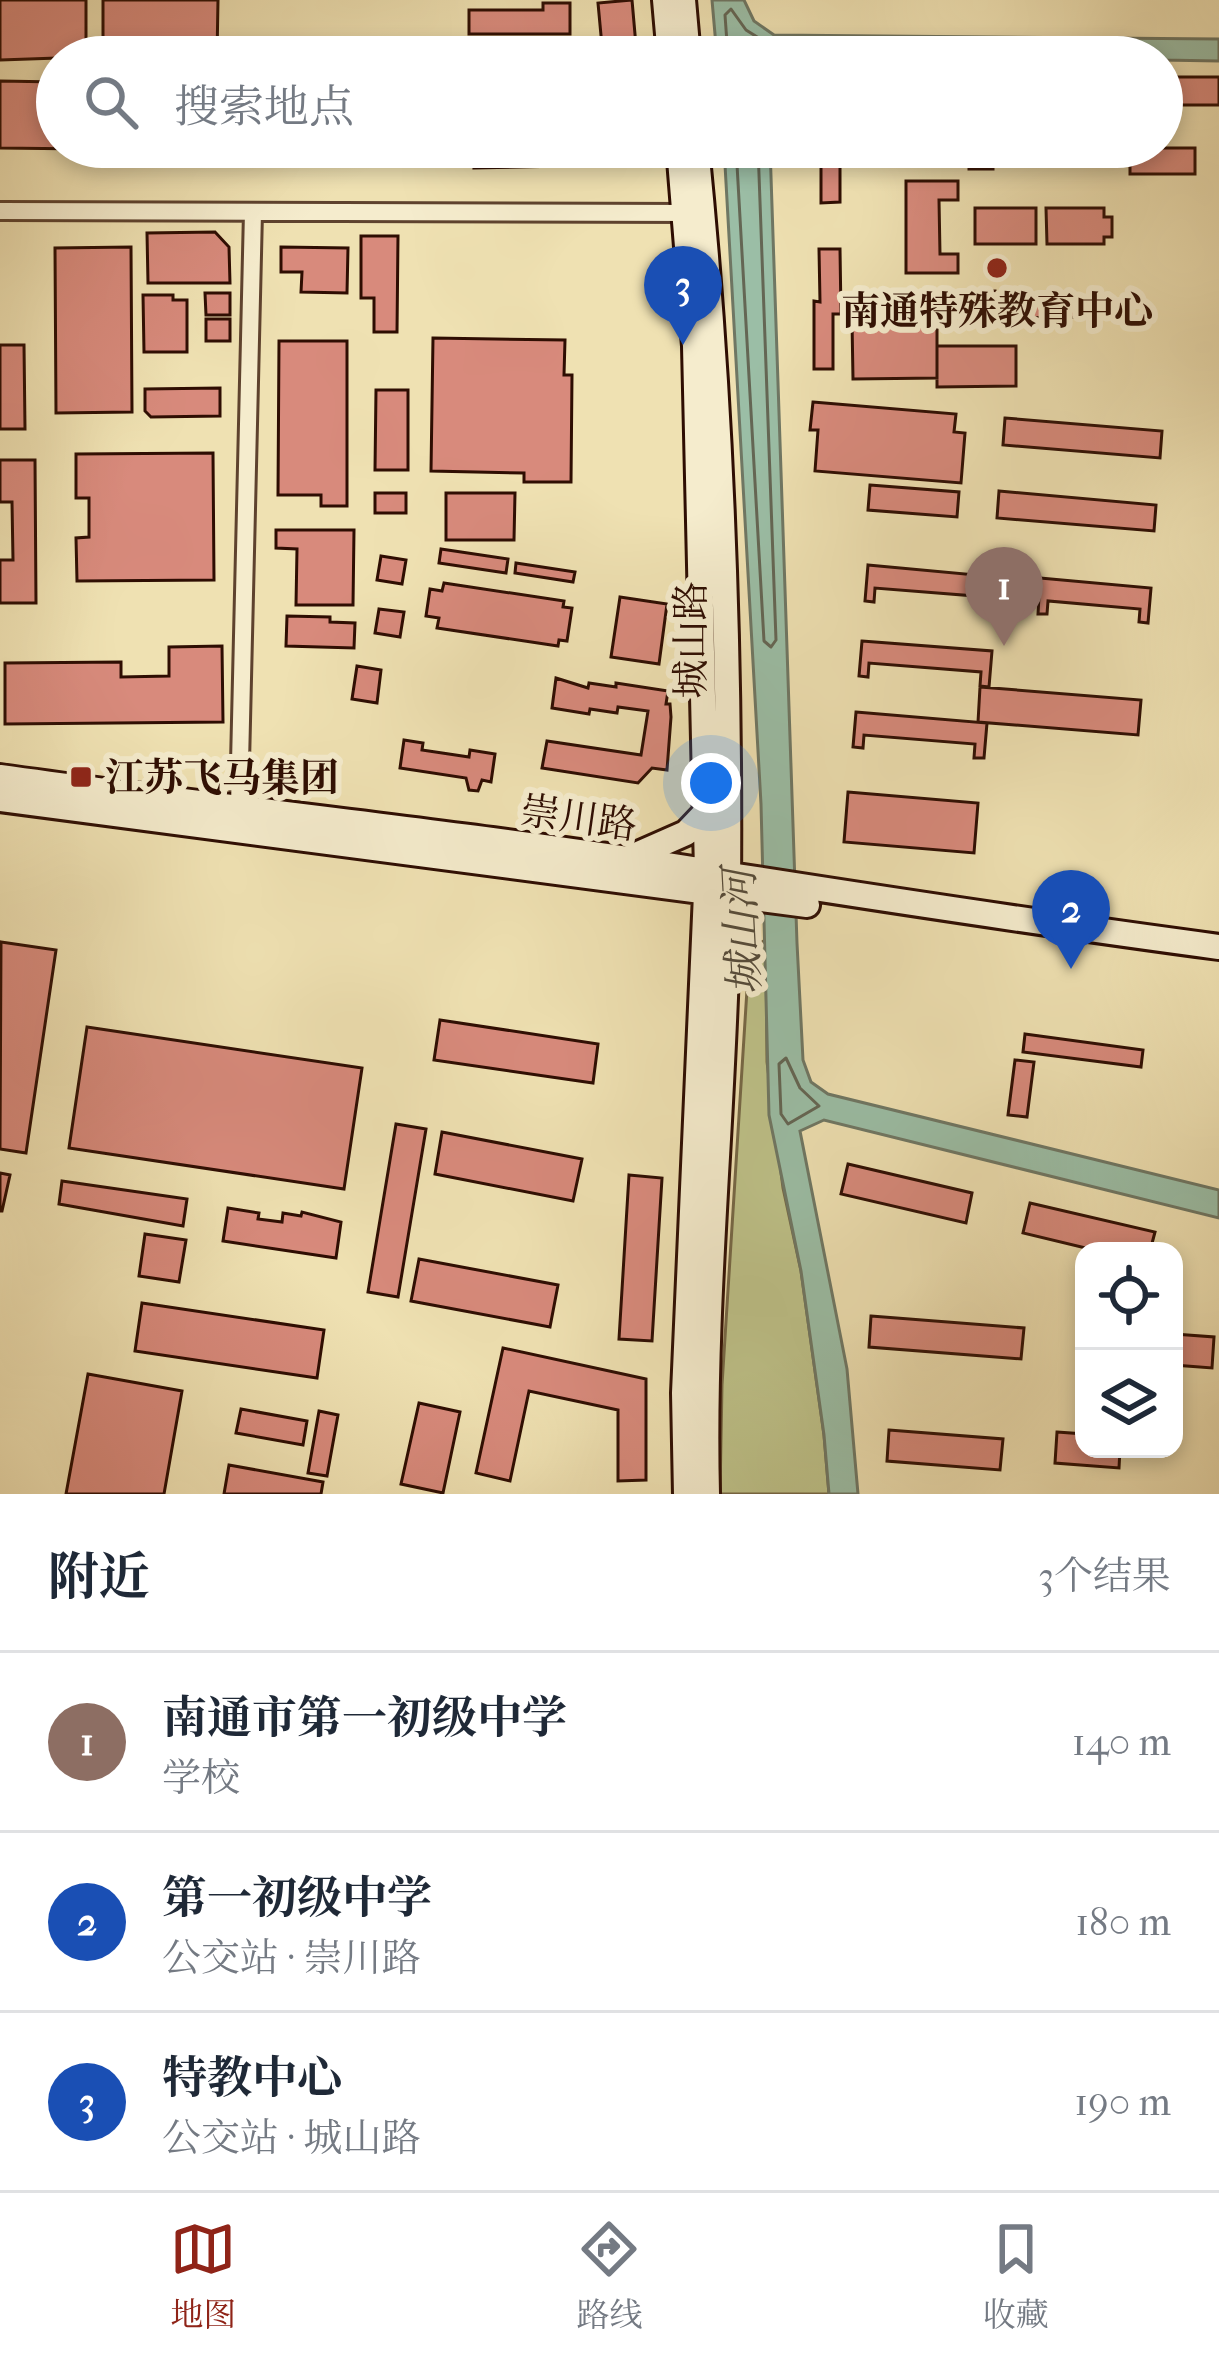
<!DOCTYPE html>
<html lang="zh">
<head>
<meta charset="utf-8">
<style>
	:root { --surface:#fff; --page:#f2f2f3; --text:#1f2937; --muted:#747a83; --line:#e0e1e3; --accent:#8f2418 }
	body { margin:0; font-family:"IM FELL French Canon","Noto Serif SC",serif; background:var(--page); color:var(--text) }
	.controls { position:absolute; right:36px; bottom:36px; display:grid; overflow:hidden; border-radius:24px; box-shadow:0 6px 18px #0003 }
	.controls button { width:108px; height:108px; display:grid; place-items:center; padding:0; border:0; border-bottom:3px solid var(--line); background:var(--surface); color:var(--text); font:60px sans-serif }
	.you { position:absolute; left:711px; top:783px; width:42px; height:42px; margin:-30px; border:9px solid #fff; border-radius:50%; background:#1a73e8; box-shadow:0 0 0 18px #1a73e833 }
	.badge { display:grid; place-items:center; width:78px; height:78px; border-radius:50%; background:var(--accent); color:#fff; font-size:39px; font-weight:700 }
	.pin { position:absolute; translate:-50% -99px; filter:drop-shadow(0 3px 6px #0008) }
	.pin::after { content:''; position:absolute; top:63px; width:42px; height:36px; background:inherit; clip-path:polygon(0 0,100% 0,50% 100%) }
	.list { margin:0; padding:0; list-style:none }
	h2 { display:flex; justify-content:space-between; align-items:center; height:156px; margin:0; padding:0 48px; font-size:51px }
	h2 small { font-size:39px; font-weight:400; color:var(--muted) }
	.list li { display:grid; grid-template-columns:78px 1fr auto; gap:36px; align-items:center; box-sizing:border-box; height:180px; padding:0 48px; border-top:3px solid var(--line) }
	.list b { display:block; font-size:45px; white-space:nowrap }
	.list p { margin:0; font-size:39px; white-space:nowrap; color:var(--muted) }
	.list em { font-size:39px; font-style:normal; color:var(--muted) }
	.icon { flex:none; width:66px; height:66px; fill:none; stroke:currentColor; stroke-width:2; stroke-linecap:round; stroke-linejoin:round }
	.map { position:relative; flex:none; width:1219px; height:1494px; overflow:hidden }
	.search { position:absolute; background:var(--surface); box-shadow:0 6px 18px #0003; left:36px; right:36px; top:36px; height:132px; display:flex; align-items:center; gap:30px; box-sizing:border-box; padding:0 42px; border-radius:66px; color:var(--muted); font-size:45px }
	.sheet { height:696px; background:var(--surface) }
	nav { display:flex; justify-content:space-around; align-items:center; box-sizing:border-box; height:168px; border-top:3px solid var(--line); background:var(--surface); font-size:33px; color:var(--muted) }
	nav a { display:grid; justify-items:center; gap:6px }
	nav .on { color:var(--accent) }
	.map>svg:first-child { display:block }
	.green { fill:#bec289; stroke:#766846; stroke-width:3 }
	.water { fill:#9bbea6; stroke:#6f7764; stroke-width:3 }
	.lines { fill:none; stroke-linecap:round; stroke-linejoin:round }
	.shore { stroke:#646654; stroke-width:3 }
	.building { fill:#d88a7c; stroke:#2e0d02; stroke-width:3 }
	.street-casing { stroke:#5e422e; stroke-width:22 }
	.secondary-casing { stroke:#2e0d02; stroke-width:30 }
	.street { stroke:#f5eccd; stroke-width:16 }
	.secondary { stroke:#f5eccd; stroke-width:24 }
	.poi-dot { fill:#8f2418; stroke:#f5eccd; stroke-width:4.5 }
	.labels { text-anchor:middle; stroke-width:12; stroke-linejoin:round; paint-order:stroke }
	.poi-label { font-size:39px; font-weight:bold; fill:#2e0d02; stroke:#f5eccd }
	.street-label { font-size:39px; fill:#2e0d02; stroke:#f5eccd }
	.water-label { font-size:42px; font-style:italic; fill:#544b3b; stroke:#f5eccd }
</style>
</head>
<body>
<div class="map">
<svg width="1219" height="1494" viewBox="0 0 1219 1494">
	<rect width="100%" height="100%" fill="#efe1b2"/>
	<filter id="stains"><feTurbulence type="fractalNoise" baseFrequency=".00167" numOctaves="4"/><feColorMatrix values="0 0 0 0 .2 0 0 0 0 .09 0 0 0 0 .02 0 0 0 .5 -.17"/></filter>
	<radialGradient id="worn" r=".72"><stop offset=".6" stop-color="#630" stop-opacity="0"/><stop offset="1" stop-color="#630" stop-opacity=".3"/></radialGradient>
	<path class="green" d="M 766,940 L 767,1062 L 783,1188 L 801,1271 L 824,1435 L 829,1494 L 720,1494 L 722,1385 L 749,958 L 757,944 Z"/>
	<path class="water" d="M 712,0 L 744,0 L 754,21 L 774,35 L 1219,39 L 1219,61 L 1162,60 L 1162,57 L 717,57 Z
		M 724,147 L 770,147 L 797,943 L 803,1060 L 811,1082 L 828,1094 L 1219,1190 L 1219,1218 L 824,1120 L 800,1131 L 847,1369 L 858,1494 L 829,1494 L 824,1435 L 801,1271 L 769,1115 L 761,804 Z"/>
	<g class="lines">
		<path class="shore" d="M 728,57 L 725,15 L 731,9 L 746,30 L 773,47 L 1145,50 L 1151,57
			M 736,147 L 764,641 L 771,647 L 776,640 L 758,147
			M 786,1058 L 800,1088 L 819,1106 L 788,1124 L 781,1114 L 779,1064 Z"/>
	</g>
	<path class="building" d="M 0,0 L 86,0 L 86,57 L 0,60 Z
		M 103,0 L 218,0 L 217,57 L 103,57 Z
		M 632,0 L 637,57 L 603,57 L 598,3 Z
		M 543,3 L 570,3 L 570,34 L 469,34 L 469,10 L 543,10 Z
		M 1162,77 L 1219,77 L 1219,105 L 1162,105 Z
		M 0,81 L 57,82 L 57,147 L 86,149 L 0,148 Z
		M 102,147 L 217,147 L 217,150 L 102,150 Z
		M 475,147 L 562,147 L 561,166 L 474,168 Z
		M 821,147 L 840,147 L 840,202 L 821,203 Z
		M 1107,147 L 1107,164 L 993,165 L 993,169 L 969,169 L 969,148 Z
		M 1130,148 L 1195,148 L 1195,174 L 1130,174 Z
		M 906,181 L 958,181 L 958,200 L 939,200 L 940,254 L 958,254 L 958,273 L 906,273 Z
		M 975,208 L 1036,208 L 1036,244 L 975,244 Z
		M 1046,208 L 1104,208 L 1104,217 L 1112,217 L 1112,237 L 1104,237 L 1104,244 L 1047,244 Z
		M 215,232 L 229,247 L 230,283 L 148,283 L 147,233 Z
		M 361,236 L 398,236 L 397,332 L 374,332 L 374,298 L 361,298 Z
		M 131,247 L 132,412 L 56,413 L 55,248 Z
		M 281,247 L 348,248 L 347,293 L 301,292 L 302,272 L 281,272 Z
		M 819,249 L 840,249 L 841,314 L 833,314 L 833,369 L 814,369 L 814,301 L 820,302 Z
		M 969,291 L 995,291 L 995,296 L 1107,296 L 1107,317 L 984,318 L 984,312 L 969,313 Z
		M 205,293 L 230,293 L 230,315 L 206,315 Z
		M 143,295 L 173,295 L 173,300 L 187,300 L 187,352 L 144,352 Z
		M 206,319 L 230,319 L 230,341 L 206,341 Z
		M 937,320 L 937,378 L 853,379 L 852,321 Z
		M 433,338 L 565,340 L 564,375 L 572,375 L 571,482 L 524,482 L 524,473 L 431,471 Z
		M 279,341 L 347,341 L 347,506 L 321,506 L 321,495 L 278,495 Z
		M 0,345 L 24,345 L 25,429 L 0,429 Z
		M 937,346 L 1016,346 L 1016,386 L 937,387 Z
		M 220,388 L 220,416 L 151,417 L 145,411 L 145,389 Z
		M 376,390 L 408,390 L 408,470 L 375,470 Z
		M 813,402 L 956,414 L 954,432 L 965,433 L 961,483 L 815,471 L 818,430 L 810,430 Z
		M 1005,418 L 1162,431 L 1160,458 L 1003,445 Z
		M 213,453 L 214,580 L 77,581 L 76,538 L 89,537 L 89,498 L 76,498 L 76,454 Z
		M 0,460 L 35,460 L 36,603 L 0,603 L 0,560 L 13,560 L 12,502 L 0,502 Z
		M 870,485 L 959,492 L 957,517 L 868,510 Z
		M 999,491 L 1156,505 L 1154,531 L 997,518 Z
		M 375,493 L 406,493 L 406,513 L 375,513 Z
		M 446,493 L 515,493 L 514,540 L 446,540 Z
		M 276,530 L 354,530 L 353,605 L 296,605 L 297,549 L 276,548 Z
		M 441,549 L 508,559 L 506,573 L 439,563 Z
		M 381,556 L 406,560 L 402,584 L 377,580 Z
		M 516,563 L 575,572 L 573,582 L 515,573 Z
		M 868,565 L 998,577 L 995,612 L 986,611 L 987,597 L 875,588 L 874,602 L 865,601 Z
		M 1040,578 L 1151,588 L 1148,623 L 1139,622 L 1140,609 L 1048,601 L 1047,614 L 1038,614 Z
		M 444,583 L 564,601 L 563,607 L 572,608 L 567,641 L 559,640 L 558,646 L 437,628 L 439,618 L 426,616 L 430,589 L 442,591 Z
		M 620,597 L 667,604 L 659,664 L 611,657 Z
		M 379,609 L 404,612 L 400,637 L 375,633 Z
		M 287,616 L 330,617 L 330,622 L 355,623 L 354,648 L 286,646 Z
		M 862,641 L 992,651 L 989,687 L 980,686 L 981,672 L 869,663 L 868,677 L 859,676 Z
		M 222,646 L 223,722 L 5,724 L 5,663 L 121,662 L 121,677 L 169,676 L 169,647 Z
		M 357,666 L 381,670 L 377,703 L 352,699 Z
		M 556,678 L 588,688 L 589,683 L 616,687 L 616,683 L 668,691 L 666,704 L 670,704 L 671,717 L 667,770 L 652,768 L 638,783 L 542,768 L 547,741 L 641,755 L 648,711 L 618,707 L 617,713 L 590,709 L 589,714 L 552,708 Z
		M 980,687 L 1141,700 L 1138,735 L 978,722 Z
		M 856,712 L 987,723 L 984,758 L 974,758 L 975,744 L 864,735 L 863,748 L 853,747 Z
		M 404,740 L 423,743 L 422,750 L 469,757 L 470,750 L 495,754 L 491,782 L 482,780 L 478,791 L 469,790 L 466,778 L 400,768 Z
		M 848,792 L 978,803 L 974,853 L 844,842 Z
		M 1,942 L 56,950 L 26,1153 L 0,1149 Z
		M 440,1020 L 598,1044 L 593,1083 L 434,1060 Z
		M 87,1027 L 362,1068 L 344,1189 L 69,1148 Z
		M 1025,1034 L 1143,1050 L 1141,1067 L 1023,1052 Z
		M 1015,1060 L 1034,1062 L 1027,1117 L 1008,1115 Z
		M 396,1124 L 426,1129 L 398,1297 L 368,1292 Z
		M 442,1132 L 582,1159 L 573,1201 L 435,1174 Z
		M 848,1164 L 972,1193 L 966,1223 L 841,1194 Z
		M 0,1173 L 10,1175 L 2,1211 L 0,1211 Z
		M 629,1175 L 662,1178 L 652,1341 L 619,1339 Z
		M 62,1181 L 187,1199 L 183,1226 L 59,1204 Z
		M 1030,1203 L 1155,1232 L 1150,1251 L 1098,1251 L 1023,1233 Z
		M 228,1208 L 259,1213 L 258,1219 L 282,1222 L 283,1213 L 301,1216 L 302,1212 L 341,1222 L 336,1258 L 223,1241 Z
		M 145,1234 L 186,1240 L 179,1282 L 139,1276 Z
		M 419,1259 L 558,1285 L 550,1327 L 411,1301 Z
		M 142,1303 L 324,1330 L 317,1378 L 135,1351 Z
		M 871,1316 L 1024,1328 L 1021,1359 L 869,1347 Z
		M 1174,1334 L 1214,1337 L 1212,1368 L 1174,1365 Z
		M 503,1348 L 646,1379 L 646,1480 L 618,1481 L 618,1410 L 529,1391 L 510,1481 L 476,1473 Z
		M 88,1374 L 182,1391 L 164,1494 L 66,1494 Z
		M 419,1403 L 460,1412 L 443,1493 L 401,1484 Z
		M 241,1409 L 307,1421 L 303,1445 L 236,1433 Z
		M 319,1411 L 338,1415 L 327,1476 L 308,1473 Z
		M 889,1430 L 1003,1439 L 1000,1470 L 887,1461 Z
		M 1057,1432 L 1084,1434 L 1084,1449 L 1120,1449 L 1119,1468 L 1055,1463 Z
		M 229,1465 L 323,1482 L 321,1494 L 224,1494 Z"/>
	<g class="lines">
		<defs>
			<path id="street" d="M 0,211 L 695,213
				M 239,806 L 253,212"/>
			<path id="secondary" d="M 665,0 L 670,57
				M 683,0 L 688,57
				M 679,147 L 695,346 L 707,871 L 684,1393 L 686,1494
				M 696,147 C 721,395 730,644 728,893 C 726,1094 702,1294 707,1494
				M 0,777 C 235,810 471,833 705,871 C 876,898 1047,924 1219,947
				M 0,799 L 807,905
				M 627,859 L 686,833 L 706,812"/>
		</defs>
		<use href="#street" class="street-casing"/>
		<use href="#secondary" class="secondary-casing"/>
		<use href="#street" class="street"/>
		<use href="#secondary" class="secondary"/>
	</g>
	<g class="poi-dot">
		<circle cx="997" cy="268" r="12"/>
		<rect x="69" y="765" width="24" height="24" rx="6"/>
	</g>
	<g class="labels">
		<g class="poi-label">
			<text x="997" y="324">南通特殊教育中心</text>
			<text x="105" y="791" text-anchor="start">江苏飞马集团</text>
		</g>
		<g class="street-label">
			<text transform="translate(690 640) rotate(-90)" y="14">城山路</text>
			<text transform="translate(579 817) rotate(8)" y="14">崇川路</text>
		</g>
		<g class="water-label">
			<text transform="translate(741 932) rotate(-93)" y="15">城山河</text>
		</g>
	</g>
	<rect width="100%" height="100%" filter="url(#stains)"/>
	<rect width="100%" height="100%" fill="url(#worn)"/>
</svg>
<div class="controls">
<button><svg class="icon" aria-label="locate" viewBox="0 0 24 24"><circle cx="12" cy="12" r="6"/><path d="M12 2v4M12 18v4M2 12h4M18 12h4"/></svg></button>
<button><svg class="icon" aria-label="layers" viewBox="0 0 24 24"><path d="M12 4l9 5-9 5-9-5zM3 14l9 5 9-5"/></svg></button>
</div>
<div class="you"></div>
<div class="pin badge" style="left:1004px;top:646px;background:#8d6e63">1</div>
<div class="pin badge" style="left:1071px;top:969px;background:#1a4fb4">2</div>
<div class="pin badge" style="left:683px;top:345px;background:#1a4fb4">3</div>
<div class="search"><svg class="icon" aria-label="search" viewBox="0 0 24 24"><circle cx="10" cy="10" r="6"/><path d="M15 15l6 6"/></svg>搜索地点</div>
</div>
<section class="sheet">
<h2>附近<small>3个结果</small></h2>
<ul class="list">
<li><span class="badge" style="background:#8d6e63">1</span><div><b>南通市第一初级中学</b><p>学校</p></div><em>140 m</em></li>
<li><span class="badge" style="background:#1a4fb4">2</span><div><b>第一初级中学</b><p>公交站 · 崇川路</p></div><em>180 m</em></li>
<li><span class="badge" style="background:#1a4fb4">3</span><div><b>特教中心</b><p>公交站 · 城山路</p></div><em>190 m</em></li>
</ul>
</section>
<nav>
<a class="on"><svg class="icon" aria-label="map" viewBox="0 0 24 24"><path d="M3 6l6-2 6 2 6-2v14l-6 2-6-2-6 2zM9 4v14M15 6v14"/></svg>地图</a>
<a><svg class="icon" aria-label="directions" viewBox="0 0 24 24"><path d="M12 3l9 9-9 9-9-9zM9 14v-3h6M13 9l2 2-2 2"/></svg>路线</a>
<a><svg class="icon" aria-label="saved" viewBox="0 0 24 24"><path d="M7 4h10v16l-5-4-5 4z"/></svg>收藏</a>
</nav>
</body>
</html>
